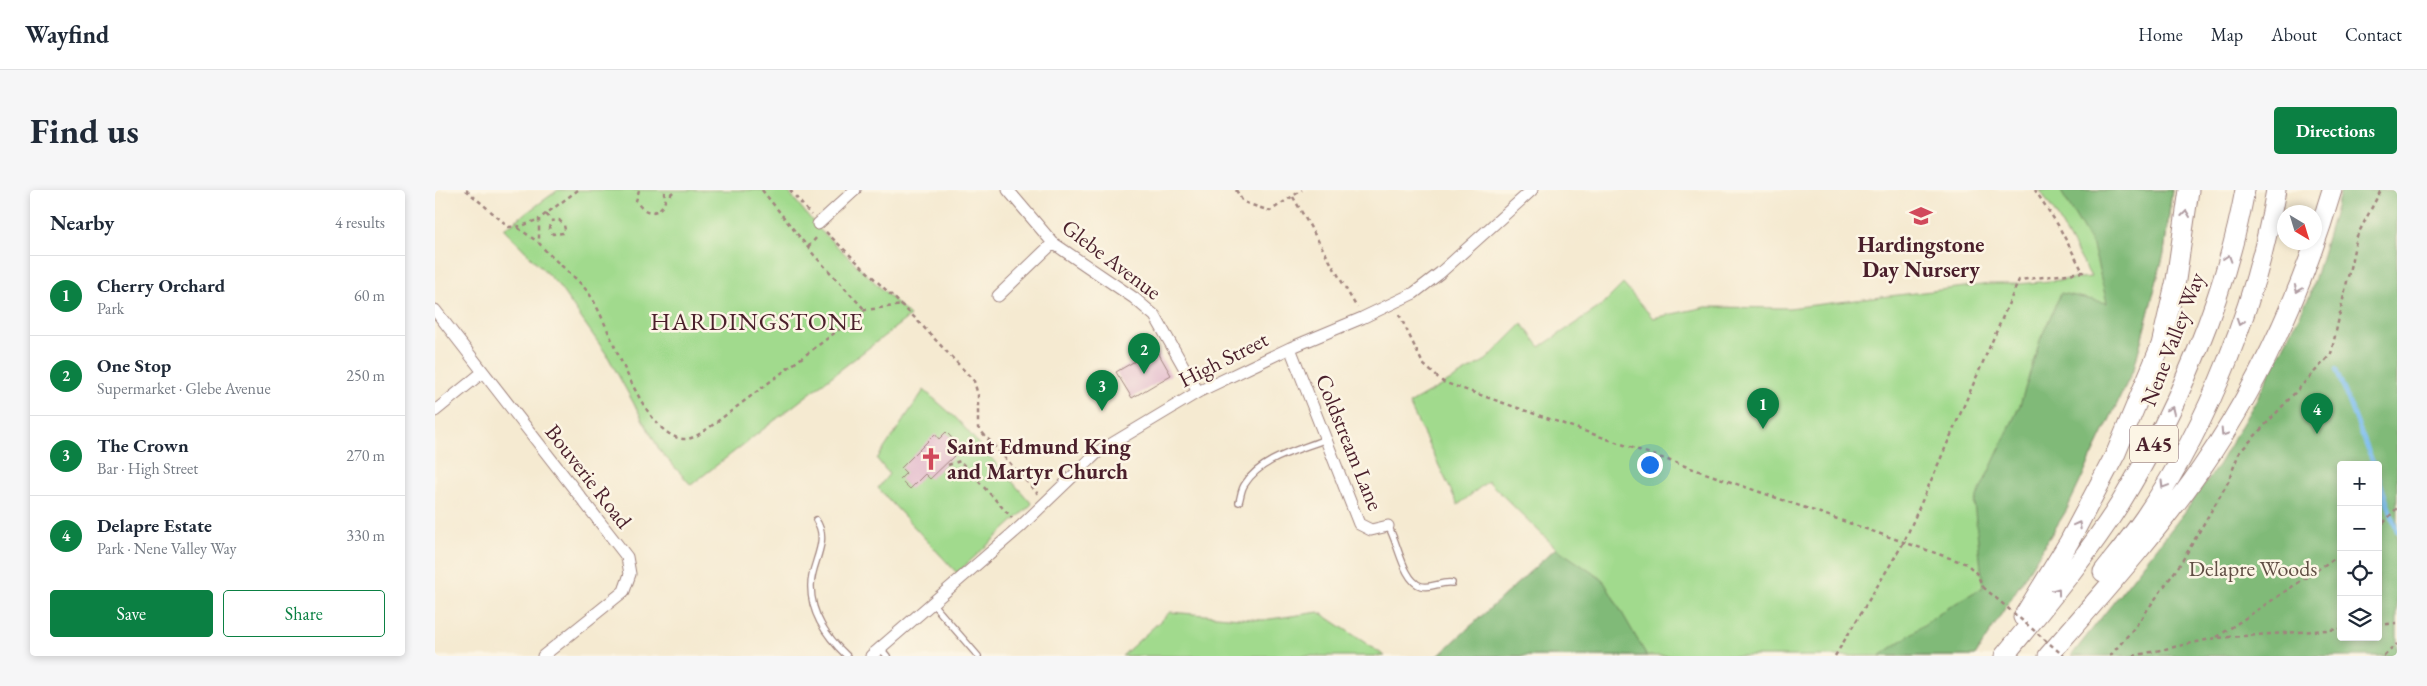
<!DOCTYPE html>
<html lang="en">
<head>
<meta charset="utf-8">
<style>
	:root { --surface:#fff; --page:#f6f6f7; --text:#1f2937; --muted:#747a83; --line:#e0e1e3; --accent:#0b8043 }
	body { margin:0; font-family:"EB Garamond",serif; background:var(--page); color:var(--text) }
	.controls { position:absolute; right:15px; bottom:15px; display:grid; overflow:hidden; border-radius:5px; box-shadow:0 2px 8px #0003 }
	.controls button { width:45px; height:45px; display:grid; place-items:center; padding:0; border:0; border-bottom:1px solid var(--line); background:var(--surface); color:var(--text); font:25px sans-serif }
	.compass { position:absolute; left:1842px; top:15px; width:45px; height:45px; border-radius:50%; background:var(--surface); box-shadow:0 2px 8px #0003; rotate:142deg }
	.you { position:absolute; left:1214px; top:274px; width:18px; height:18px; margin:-12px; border:4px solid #fff; border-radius:50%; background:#1a73e8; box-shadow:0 0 0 8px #1a73e833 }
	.badge { display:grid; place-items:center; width:32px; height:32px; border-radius:50%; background:var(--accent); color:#fff; font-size:16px; font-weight:700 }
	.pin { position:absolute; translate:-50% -41px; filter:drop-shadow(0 1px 2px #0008) }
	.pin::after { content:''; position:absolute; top:26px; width:18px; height:15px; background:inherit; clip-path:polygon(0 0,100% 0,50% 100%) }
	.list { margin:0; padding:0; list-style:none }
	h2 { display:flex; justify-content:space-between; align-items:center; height:65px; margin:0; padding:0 20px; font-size:21px }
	h2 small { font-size:16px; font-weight:400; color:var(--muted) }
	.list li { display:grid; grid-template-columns:32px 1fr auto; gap:15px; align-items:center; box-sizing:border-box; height:80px; padding:0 20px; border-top:1px solid var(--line) }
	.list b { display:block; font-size:19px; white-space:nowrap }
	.list p { margin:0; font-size:16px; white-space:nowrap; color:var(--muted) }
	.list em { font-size:16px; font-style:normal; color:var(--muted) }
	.actions { display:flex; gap:10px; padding:15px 20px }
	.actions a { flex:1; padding:11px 0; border:1px solid var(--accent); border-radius:5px; text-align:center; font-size:18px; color:var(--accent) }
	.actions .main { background:var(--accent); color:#fff }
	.icon { flex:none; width:28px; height:28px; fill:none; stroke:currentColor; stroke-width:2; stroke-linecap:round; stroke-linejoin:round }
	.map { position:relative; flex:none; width:1962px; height:466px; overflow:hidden; border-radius:5px }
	header { display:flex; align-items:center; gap:30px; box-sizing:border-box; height:70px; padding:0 25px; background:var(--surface); border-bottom:1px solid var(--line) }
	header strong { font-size:24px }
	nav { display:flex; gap:28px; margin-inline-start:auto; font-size:18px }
	.intro { display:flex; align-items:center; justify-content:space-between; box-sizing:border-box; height:120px; padding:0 30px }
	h1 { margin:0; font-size:35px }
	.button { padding:12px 22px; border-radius:5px; background:var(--accent); color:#fff; font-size:18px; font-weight:700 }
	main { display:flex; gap:30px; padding:0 30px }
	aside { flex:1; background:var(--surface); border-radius:5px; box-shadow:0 2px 8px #0003 }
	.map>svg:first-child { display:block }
	.green { fill:#a1da8d; stroke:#767c5c }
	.forest { fill:#80ba78; stroke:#656c52; fill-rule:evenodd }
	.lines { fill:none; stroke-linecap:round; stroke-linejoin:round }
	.stream { stroke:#79bcef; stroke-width:4.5 }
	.building { fill:#deaec8 }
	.service-casing { stroke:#a0847e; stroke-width:8 }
	.minor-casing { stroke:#a0847e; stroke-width:13 }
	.trunk-casing { stroke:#a0847e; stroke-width:21 }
	.path { stroke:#a0847e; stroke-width:2.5; stroke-dasharray:4 4; stroke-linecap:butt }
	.service { stroke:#fff; stroke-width:5.5 }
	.minor { stroke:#fff; stroke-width:11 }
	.trunk { stroke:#fff; stroke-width:19 }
	.path-bridge { stroke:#a0847e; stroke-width:2.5; stroke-dasharray:4 4; stroke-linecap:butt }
	.oneway { stroke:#ae9aa0 }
	.labels { text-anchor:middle; stroke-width:5; stroke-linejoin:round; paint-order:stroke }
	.shield { fill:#fcf5e5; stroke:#7f5f63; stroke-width:1 }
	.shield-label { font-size:21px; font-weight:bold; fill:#4a1f2b }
	.poi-label { font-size:22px; font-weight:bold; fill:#4a1f2b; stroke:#fcf5e5 }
	.street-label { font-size:22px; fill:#4a1f2b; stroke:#fcf5e5 }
	.park-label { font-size:22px; fill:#604e44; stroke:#fcf5e5 }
	.quarter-label { font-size:25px; letter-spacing:1px; fill:#4a1f2b; stroke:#fcf5e5 }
</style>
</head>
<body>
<header>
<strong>Wayfind</strong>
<nav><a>Home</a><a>Map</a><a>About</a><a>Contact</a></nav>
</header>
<div class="intro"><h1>Find us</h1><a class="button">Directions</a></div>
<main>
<aside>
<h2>Nearby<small>4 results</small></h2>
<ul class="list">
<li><span class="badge">1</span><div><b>Cherry Orchard</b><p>Park</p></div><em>60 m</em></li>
<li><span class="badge">2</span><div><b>One Stop</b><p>Supermarket · Glebe Avenue</p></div><em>250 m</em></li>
<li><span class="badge">3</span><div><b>The Crown</b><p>Bar · High Street</p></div><em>270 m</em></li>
<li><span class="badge">4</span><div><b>Delapre Estate</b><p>Park · Nene Valley Way</p></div><em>330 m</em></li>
</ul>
<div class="actions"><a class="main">Save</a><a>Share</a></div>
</aside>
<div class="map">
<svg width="1962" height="466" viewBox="0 0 1962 466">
	<rect width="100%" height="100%" fill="#fcf5e5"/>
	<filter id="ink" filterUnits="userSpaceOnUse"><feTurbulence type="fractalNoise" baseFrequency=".02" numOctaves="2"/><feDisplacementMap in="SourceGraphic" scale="10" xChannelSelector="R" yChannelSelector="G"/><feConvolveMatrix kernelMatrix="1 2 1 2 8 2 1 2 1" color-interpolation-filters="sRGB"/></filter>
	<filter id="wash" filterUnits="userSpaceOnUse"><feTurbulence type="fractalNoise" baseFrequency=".0096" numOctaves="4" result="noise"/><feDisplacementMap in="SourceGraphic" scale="20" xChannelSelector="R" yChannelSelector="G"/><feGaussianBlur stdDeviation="1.12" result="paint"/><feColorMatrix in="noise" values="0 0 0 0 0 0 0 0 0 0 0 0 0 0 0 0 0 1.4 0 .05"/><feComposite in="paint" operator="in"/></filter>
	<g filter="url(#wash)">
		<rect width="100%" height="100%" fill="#f5ead1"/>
		<path class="green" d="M 123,0 L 352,0 L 383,38 L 475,126 L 256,295 L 225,261 L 172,165 L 123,95 L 69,39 Z
			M 1605,0 L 1737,0 L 1729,63 L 1699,178 L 1631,321 L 1540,466 L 1003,466 L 1121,358 L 1053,291 L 1023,315 L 974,214 L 1051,170 L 1087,134 L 1105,157 L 1166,116 L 1188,94 L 1218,128 L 1271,117 L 1354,118 L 1555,94 L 1584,94 L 1656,87 L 1623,28 Z
			M 489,200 L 521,228 L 597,314 L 522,383 L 443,298 L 454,284 L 442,269 Z
			M 735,422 L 828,430 L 884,422 L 950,466 L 687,466 Z"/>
		<path class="forest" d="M 1625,0 L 1737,0 L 1729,63 L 1699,178 L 1631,321 L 1540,466 L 1445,466 L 1511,419 L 1548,397 L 1539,313 L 1585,215 L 1605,150 L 1626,103 L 1672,113 L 1658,56 Z
			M 1906,0 L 1962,0 L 1962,463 L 1958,466 L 1636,466 L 1749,323 L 1782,277 L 1820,212 L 1875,105 ZM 1906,275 L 1943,275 L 1943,447 L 1906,447 Z
			M 1121,358 L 1168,390 L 1212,466 L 1003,466 Z"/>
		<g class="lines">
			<path class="stream" d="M 1901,179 L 1939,275
				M 1943,285 L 1962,341"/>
		</g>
		<g id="blocks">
			<path class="building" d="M 721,159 L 736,185 L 697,208 L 681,182 Z
				M 511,242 L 522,253 L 513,261 L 519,266 L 495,289 L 490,284 L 475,299 L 465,289 L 471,283 L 466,278 L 500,244 L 504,249 Z"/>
		</g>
	</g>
	<g filter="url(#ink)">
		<use href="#blocks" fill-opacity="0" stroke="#a0847e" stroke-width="1"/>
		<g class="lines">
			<defs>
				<path id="service" d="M 804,312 C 806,306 806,299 810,294 C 826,268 864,260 891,249
					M 381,330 C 396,352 375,374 376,397 C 376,425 392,447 412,466
					M 953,336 C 963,351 968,391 986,396 C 997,399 1006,391 1017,393
					M 497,413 L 543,466
					M 445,458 L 452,466"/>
				<path id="minor" d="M 573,0 L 618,53 L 699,108 L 720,126 L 763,202
					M 383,34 L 420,0
					M 563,106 L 618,53
					M 0,120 L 192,367 L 195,384 L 189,401 L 108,466
					M 855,158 L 924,334 L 936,340 L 953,336
					M 0,221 L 48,182
					M 436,466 L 585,337 L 663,262 L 763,202 L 855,158 L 927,128 L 979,103 L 1005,83 L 1097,0"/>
				<path id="trunk" d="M 1668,382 C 1682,364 1697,346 1710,327 C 1774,234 1822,112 1841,0
					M 1588,427 L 1634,352 L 1681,263 L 1726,155 L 1741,90 L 1754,0
					M 1569,466 C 1609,417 1652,366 1686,312 C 1742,221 1791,105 1810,0
					M 1613,466 C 1665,406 1720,345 1766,279 C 1825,193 1868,99 1897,0"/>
			</defs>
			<use href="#service" class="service-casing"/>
			<use href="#minor" class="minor-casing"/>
			<use href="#trunk" class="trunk-casing"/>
			<path class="path" d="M 31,0 L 74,37 L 87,36 L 104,29
				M 143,0 L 104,29 L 104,53 C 119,72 141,85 155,105 C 176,136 206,245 248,249 C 258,250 267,242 275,237 L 430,120 L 467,115
				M 204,0 L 201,11 C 210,26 226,26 231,8 L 229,3 L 236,4 L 240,0
				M 327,0 L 379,65 L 430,120
				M 355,0 L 376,25
				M 801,0 L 808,12 L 835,21 L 867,0
				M 858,7 L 922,118
				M 111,24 L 117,31 L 124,30 L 129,35 L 130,40 L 128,43 L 118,44 L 114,38 L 117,31
				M 83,38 L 103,52
				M 391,42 L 481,129 L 539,191 L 543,205 L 543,238 L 603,304
				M 373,57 L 382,47
				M 964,124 L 988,174 L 1008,192 L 1532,374 L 1542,384 L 1548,397
				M 513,275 L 525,271 L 577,328
				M 1943,339 L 1962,318
				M 1943,435 L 1962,433
				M 1782,447 L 1906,364
				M 1400,466 L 1469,352 L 1584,90 L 1648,82 L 1623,35 L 1600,0
				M 1675,466 L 1700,437 L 1746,373 L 1793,292 L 1804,263 L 1896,164 L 1922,46 L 1946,0
				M 1698,466 L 1780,448 L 1906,439
				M 1949,466 L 1962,454"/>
			<use href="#service" class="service"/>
			<use href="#minor" class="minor"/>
			<use href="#trunk" class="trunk"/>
			<path class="path-bridge" d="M 1548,397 L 1629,466"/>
		</g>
		<defs><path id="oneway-chevron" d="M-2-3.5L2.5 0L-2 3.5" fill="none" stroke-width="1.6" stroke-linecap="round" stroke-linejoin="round" transform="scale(1.25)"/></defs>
		<g class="oneway">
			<use href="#oneway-chevron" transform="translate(1751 24) rotate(-83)"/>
			<use href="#oneway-chevron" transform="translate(1793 68) rotate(-72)"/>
			<use href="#oneway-chevron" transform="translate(1863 99) rotate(112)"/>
			<use href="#oneway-chevron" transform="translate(1805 132) rotate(109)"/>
			<use href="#oneway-chevron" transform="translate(1736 220) rotate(-65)"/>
			<use href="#oneway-chevron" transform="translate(1789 243) rotate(123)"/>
			<use href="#oneway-chevron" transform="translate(1729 295) rotate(121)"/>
			<use href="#oneway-chevron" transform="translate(1643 335) rotate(-62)"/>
			<use href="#oneway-chevron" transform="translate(1622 401) rotate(-54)"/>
		</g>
	</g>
	<defs>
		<symbol id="school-bare" viewBox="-9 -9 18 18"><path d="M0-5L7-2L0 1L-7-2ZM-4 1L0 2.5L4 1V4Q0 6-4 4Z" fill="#d1495b" stroke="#fcf5e5" stroke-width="2.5" paint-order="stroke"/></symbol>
		<symbol id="church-bare" viewBox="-9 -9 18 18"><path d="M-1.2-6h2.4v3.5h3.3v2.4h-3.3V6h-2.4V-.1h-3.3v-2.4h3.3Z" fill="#d1495b" stroke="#fcf5e5" stroke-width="2.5" paint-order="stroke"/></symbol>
	</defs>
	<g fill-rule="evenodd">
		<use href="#school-bare" x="1470" y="10" width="32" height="32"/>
		<use href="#church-bare" x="480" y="253" width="32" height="32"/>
	</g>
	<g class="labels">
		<rect class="shield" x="1695" y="235.5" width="48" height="37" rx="4"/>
		<g class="shield-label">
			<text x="1719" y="261">A45</text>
		</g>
		<g class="poi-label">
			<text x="1486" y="62">Hardingstone<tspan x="1486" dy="25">Day Nursery</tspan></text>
			<text x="512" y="264" text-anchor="start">Saint Edmund King<tspan x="512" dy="25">and Martyr Church</tspan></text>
		</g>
		<g class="street-label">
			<text transform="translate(677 69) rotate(37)" y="8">Glebe Avenue</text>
			<text transform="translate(1737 149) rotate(-69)" y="8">Nene Valley Way</text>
			<text transform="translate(788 169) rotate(-27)" y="8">High Street</text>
			<text transform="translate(915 252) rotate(68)" y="8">Coldstream Lane</text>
			<text transform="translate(154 286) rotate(52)" y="8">Bouverie Road</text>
		</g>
		<g class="park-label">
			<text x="1818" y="386">Delapre Woods</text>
		</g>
		<g class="quarter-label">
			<text x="322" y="140">HARDINGSTONE</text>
		</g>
	</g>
</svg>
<div class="controls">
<button>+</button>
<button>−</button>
<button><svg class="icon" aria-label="locate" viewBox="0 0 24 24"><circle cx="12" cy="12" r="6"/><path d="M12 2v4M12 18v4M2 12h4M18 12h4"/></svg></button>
<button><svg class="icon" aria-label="layers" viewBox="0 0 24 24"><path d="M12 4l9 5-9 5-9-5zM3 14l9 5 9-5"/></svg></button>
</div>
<svg class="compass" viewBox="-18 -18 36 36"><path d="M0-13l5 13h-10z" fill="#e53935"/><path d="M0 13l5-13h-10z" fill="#747a83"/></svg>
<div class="you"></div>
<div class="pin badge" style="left:1328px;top:239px">1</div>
<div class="pin badge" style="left:709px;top:184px">2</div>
<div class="pin badge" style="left:667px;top:221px">3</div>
<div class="pin badge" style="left:1882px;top:244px">4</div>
</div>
</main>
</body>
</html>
